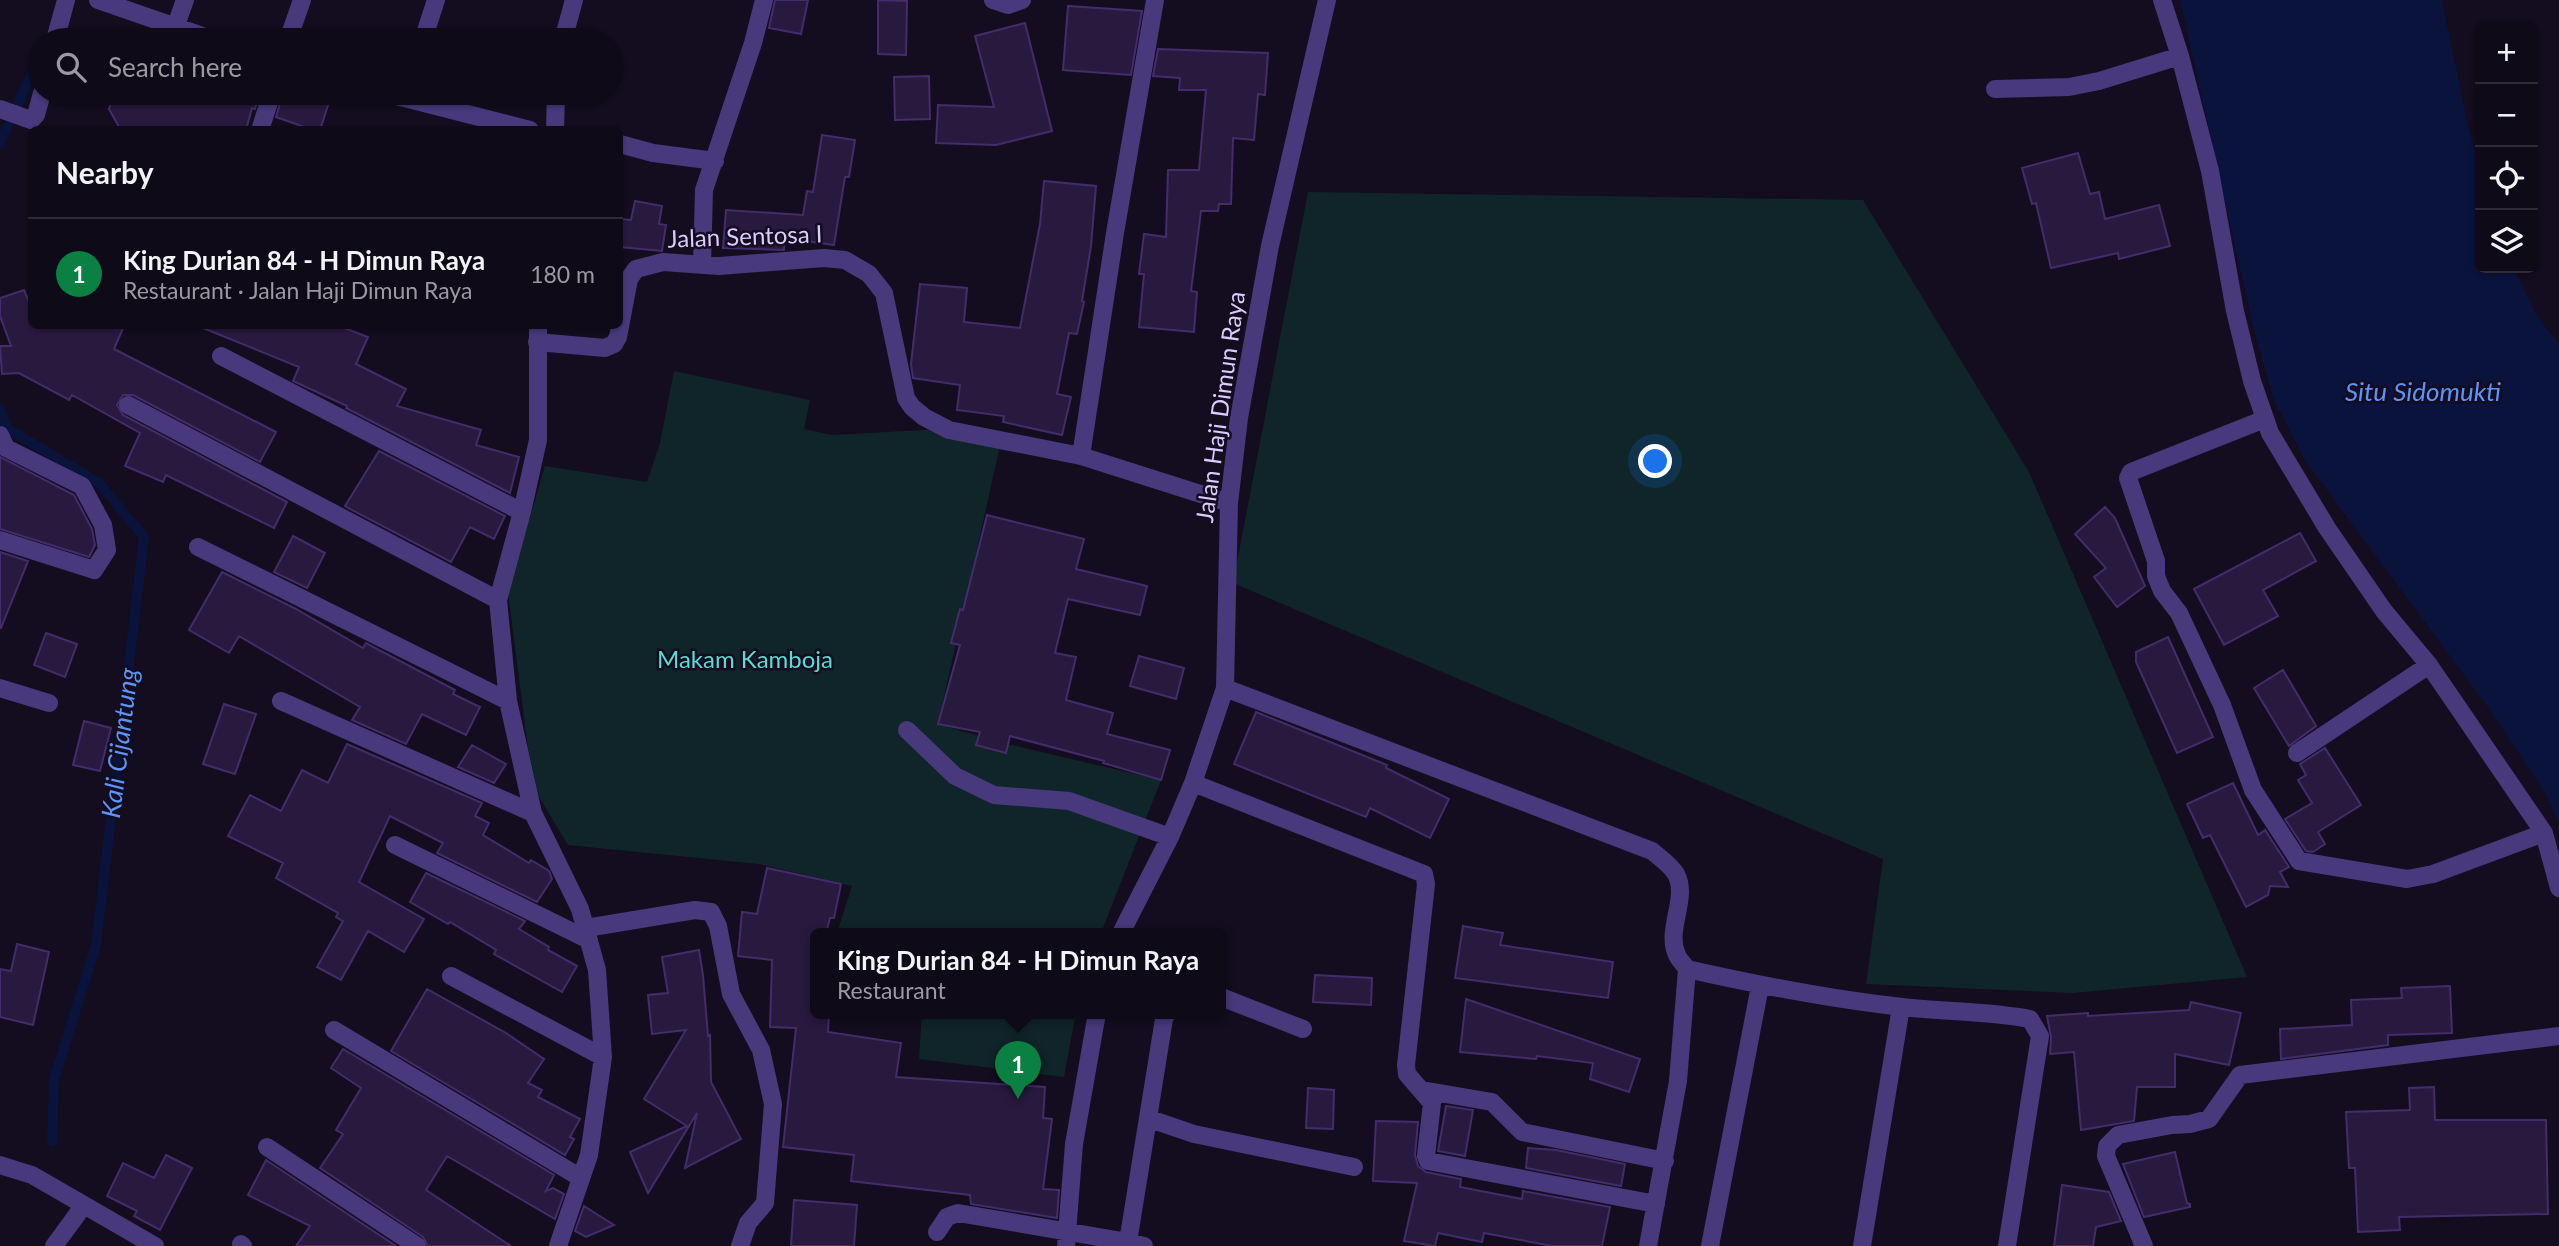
<!DOCTYPE html>
<html lang="en">
<head>
<meta charset="utf-8">
<style>
	:root { --surface:#0e0a17; --page:#171320; --text:#f1f3f6; --muted:#9b9aa1; --line:#2e2b36; --accent:#0b8043 }
	body { margin:0; font-family:Lato,sans-serif; background:var(--page); color:var(--text) }
	.controls { position:absolute; right:21px; top:21px; display:grid; overflow:hidden; border-radius:10px; box-shadow:0 2px 5px #0004 }
	.controls button { width:63px; height:63px; display:grid; place-items:center; padding:0; border:0; border-bottom:2px solid var(--line); background:var(--surface); color:var(--text); font:35px sans-serif }
	.you { position:absolute; left:1656px; top:462px; width:24px; height:24px; margin:-18px; border:5px solid #fff; border-radius:50%; background:#1a73e8; box-shadow:0 0 0 10px #1a73e833 }
	.badge { display:grid; place-items:center; width:46px; height:46px; border-radius:50%; background:var(--accent); color:#fff; font-size:23px; font-weight:700 }
	.pin { position:absolute; translate:-50% -58px; filter:drop-shadow(0 2px 4px #0008) }
	.pin::after { content:''; position:absolute; top:37px; width:24px; height:21px; background:inherit; clip-path:polygon(0 0,100% 0,50% 100%) }
	.popup { position:absolute; left:810px; top:928px; width:416px; height:91px; box-sizing:border-box; display:grid; place-content:center; border-radius:10px; background:var(--surface); filter:drop-shadow(0 2px 5px #0005); font-size:23px; white-space:nowrap; color:var(--muted) }
	.popup b { font-size:26px; color:var(--text) }
	.popup::after { content:''; position:absolute; left:50%; top:100%; margin-left:-14px; border:14px solid transparent; border-top-color:var(--surface) }
	.list { margin:0; padding:0; list-style:none }
	h2 { display:flex; justify-content:space-between; align-items:center; height:91px; margin:0; padding:0 28px; font-size:30px }
	h2 small { font-size:23px; font-weight:400; color:var(--muted) }
	.list li { display:grid; grid-template-columns:46px 1fr auto; gap:21px; align-items:center; box-sizing:border-box; height:112px; padding:0 28px; border-top:2px solid var(--line) }
	.list b { display:block; font-size:26px; white-space:nowrap }
	.list p { margin:0; font-size:23px; white-space:nowrap; color:var(--muted) }
	.list em { font-size:23px; font-style:normal; color:var(--muted) }
	.icon { flex:none; width:38px; height:38px; fill:none; stroke:currentColor; stroke-width:2; stroke-linecap:round; stroke-linejoin:round }
	.map { position:relative; flex:none; width:2559px; height:1246px; overflow:hidden }
	.search { position:absolute; background:var(--surface); box-shadow:0 2px 5px #0004; left:28px; top:28px; width:595px; height:77px; display:flex; align-items:center; gap:18px; box-sizing:border-box; padding:0 24px; border-radius:38px; color:var(--muted); font-size:26px }
	.panel { position:absolute; background:var(--surface); box-shadow:0 2px 5px #0004; left:28px; top:126px; width:595px; height:203px; border-radius:10px }
	.map>svg:first-child { display:block }
	.green { fill:#102529 }
	.water { fill:#0a133b }
	.lines { fill:none; stroke-linecap:round; stroke-linejoin:round }
	.stream { stroke:#0a133b; stroke-width:10 }
	.building { fill:#28193f; stroke:#442c6b; stroke-width:2 }
	.minor { stroke:#48397d; stroke-width:18 }
	.labels { text-anchor:middle; stroke-width:5; stroke-linejoin:round; paint-order:stroke }
	.street-label { font-size:24px; fill:#dbccfe; stroke:#130d1f }
	.park-label { font-size:24px; fill:#5adbd3; stroke:#130d1f }
	.water-label { font-size:26px; font-style:italic; fill:#5c94fb; stroke:#130d1f }
</style>
</head>
<body>
<div class="map">
<svg width="2559" height="1246" viewBox="0 0 2559 1246">
	<rect width="100%" height="100%" fill="#130d1f"/>
	<path class="green" d="M 1308,192 L 1863,200 L 2029,472 L 2247,977 L 2073,993 L 1866,984 L 1883,859 L 1233,583 Z
		M 674,371 L 810,400 L 804,429 L 832,435 L 943,429 L 1001,441 L 938,724 L 999,742 L 1161,780 L 1101,933 L 837,933 L 852,886 L 759,864 L 568,845 L 539,797 L 528,748 L 508,593 L 545,466 L 647,482 L 660,443 Z
		M 922,1013 L 1076,1013 L 1064,1077 L 919,1059 Z"/>
	<path class="water" d="M 2180,0 L 2442,0 L 2467,121 L 2480,167 L 2480,268 L 2514,268 L 2537,316 L 2559,344 L 2559,824 L 2547,796 L 2487,706 L 2304,459 L 2273,398 L 2252,322 Z"/>
	<g class="lines">
		<path class="stream" d="M 0,143 L 40,55
			M 0,409 L 7,428 L 99,483 L 144,537 L 96,945 L 54,1080 L 52,1141"/>
	</g>
	<path class="building" d="M 775,0 L 808,0 L 801,34 L 769,28 Z
		M 878,0 L 907,1 L 906,55 L 878,54 Z
		M 1068,6 L 1142,11 L 1131,75 L 1063,70 Z
		M 1025,23 L 1052,131 L 996,145 L 936,143 L 938,105 L 994,107 L 975,36 Z
		M 1158,49 L 1268,53 L 1265,95 L 1258,94 L 1254,140 L 1233,138 L 1231,204 L 1219,204 L 1218,211 L 1201,211 L 1191,291 L 1197,292 L 1194,332 L 1139,327 L 1144,274 L 1139,274 L 1144,234 L 1166,237 L 1168,170 L 1199,170 L 1206,90 L 1179,90 L 1180,78 L 1153,76 Z
		M 929,76 L 930,119 L 895,120 L 894,77 Z
		M 113,93 L 260,93 L 255,109 L 252,108 L 246,130 L 127,130 L 119,127 L 109,109 Z
		M 283,93 L 332,93 L 320,130 L 313,130 L 276,117 Z
		M 822,135 L 855,140 L 849,177 L 845,177 L 834,245 L 785,238 L 784,250 L 723,248 L 726,210 L 803,215 L 807,191 L 813,192 Z
		M 2078,153 L 2090,194 L 2099,192 L 2105,219 L 2159,205 L 2170,246 L 2119,259 L 2118,253 L 2051,268 L 2036,203 L 2032,204 L 2022,168 Z
		M 1044,181 L 1096,186 L 1091,246 L 1082,301 L 1084,302 L 1077,334 L 1069,333 L 1057,394 L 1071,397 L 1062,435 L 1003,422 L 1004,416 L 957,410 L 960,385 L 913,378 L 911,364 L 920,284 L 967,288 L 964,322 L 1020,328 L 1040,224 Z
		M 635,201 L 662,206 L 659,224 L 666,225 L 662,251 L 620,247 L 620,219 L 631,220 Z
		M 24,290 L 32,309 L 32,326 L 124,326 L 114,349 L 276,432 L 260,462 L 133,395 L 123,395 L 117,405 L 123,415 L 287,502 L 274,528 L 166,475 L 163,482 L 125,466 L 140,433 L 72,395 L 69,400 L 19,373 L 2,374 L 0,346 L 11,346 L 0,316 L 0,298 Z
		M 198,326 L 339,326 L 368,337 L 356,364 L 406,389 L 397,406 L 481,430 L 476,445 L 519,457 L 510,493 L 346,408 L 347,406 L 293,381 L 299,367 Z
		M 379,451 L 505,516 L 494,539 L 470,527 L 451,562 L 348,508 L 345,506 Z
		M 0,457 L 74,495 L 92,529 L 95,545 L 89,557 L 0,529 Z
		M 2105,507 L 2115,518 L 2145,586 L 2117,607 L 2094,577 L 2106,568 L 2075,534 Z
		M 987,515 L 1084,539 L 1076,569 L 1147,586 L 1140,615 L 1068,599 L 1055,653 L 1076,657 L 1066,700 L 1113,713 L 1107,734 L 1170,750 L 1161,780 L 1103,763 L 1104,761 L 1010,736 L 1006,753 L 976,745 L 980,732 L 938,724 L 960,645 L 951,643 L 960,609 L 963,610 Z
		M 2300,533 L 2316,561 L 2263,590 L 2278,616 L 2224,645 L 2194,589 Z
		M 293,536 L 325,553 L 307,588 L 274,572 Z
		M 0,552 L 28,561 L 1,628 L 0,627 Z
		M 222,572 L 296,609 L 363,648 L 366,643 L 455,690 L 453,694 L 480,707 L 466,735 L 422,714 L 406,744 L 352,720 L 360,707 L 239,636 L 229,653 L 189,630 Z
		M 46,633 L 77,644 L 65,677 L 34,665 Z
		M 2168,637 L 2213,737 L 2177,753 L 2136,662 L 2136,652 Z
		M 1139,656 L 1184,668 L 1176,699 L 1130,686 Z
		M 2283,670 L 2316,726 L 2289,746 L 2254,688 Z
		M 224,704 L 256,714 L 235,774 L 203,764 Z
		M 1256,712 L 1387,765 L 1386,768 L 1449,799 L 1430,838 L 1370,808 L 1366,817 L 1234,764 Z
		M 84,721 L 111,728 L 100,771 L 73,765 Z
		M 347,744 L 482,803 L 475,816 L 489,823 L 483,835 L 529,863 L 531,860 L 549,871 L 552,879 L 537,902 L 437,853 L 443,843 L 390,816 L 359,882 L 424,919 L 404,952 L 368,931 L 341,980 L 317,967 L 343,921 L 336,917 L 338,913 L 276,878 L 283,863 L 228,836 L 250,795 L 281,811 L 302,770 L 328,783 Z
		M 472,745 L 506,764 L 494,783 L 458,767 Z
		M 2325,748 L 2361,805 L 2318,832 L 2325,844 L 2313,852 L 2306,851 L 2285,819 L 2312,803 L 2298,780 L 2306,775 L 2300,764 Z
		M 2233,783 L 2258,835 L 2265,830 L 2289,867 L 2280,872 L 2288,887 L 2270,886 L 2268,895 L 2246,907 L 2210,835 L 2203,838 L 2187,804 Z
		M 767,868 L 841,884 L 834,918 L 830,918 L 826,933 L 815,933 L 815,1013 L 829,1013 L 828,1032 L 901,1043 L 896,1077 L 1045,1087 L 1043,1118 L 1052,1119 L 1043,1189 L 1059,1190 L 1057,1218 L 971,1204 L 970,1195 L 851,1181 L 854,1155 L 783,1147 L 796,1028 L 770,1027 L 772,960 L 738,956 L 742,912 L 757,914 Z
		M 426,873 L 525,921 L 519,929 L 549,947 L 548,950 L 577,966 L 562,992 L 494,954 L 496,950 L 450,922 L 448,924 L 410,902 Z
		M 1463,926 L 1503,933 L 1500,945 L 1613,962 L 1608,998 L 1455,978 Z
		M 17,944 L 49,952 L 33,1025 L 0,1017 L 0,969 L 11,971 Z
		M 699,950 L 703,975 L 708,1036 L 710,1035 L 711,1082 L 741,1139 L 685,1168 L 697,1113 L 648,1193 L 630,1152 L 687,1126 L 644,1099 L 686,1030 L 652,1034 L 648,995 L 668,993 L 662,957 Z
		M 1315,975 L 1372,978 L 1371,1005 L 1313,1002 Z
		M 2450,986 L 2452,1033 L 2388,1035 L 2388,1045 L 2281,1059 L 2280,1029 L 2352,1025 L 2351,1000 L 2402,998 L 2401,988 Z
		M 427,989 L 506,1033 L 544,1059 L 528,1083 L 542,1090 L 538,1097 L 580,1119 L 570,1137 L 574,1139 L 565,1155 L 391,1051 Z
		M 1466,999 L 1640,1059 L 1629,1092 L 1590,1079 L 1593,1063 L 1537,1056 L 1536,1059 L 1460,1052 Z
		M 2191,1002 L 2241,1013 L 2229,1065 L 2175,1054 L 2175,1087 L 2137,1087 L 2134,1121 L 2081,1130 L 2074,1052 L 2050,1054 L 2051,1037 L 2047,1016 L 2088,1013 L 2088,1016 L 2189,1010 Z
		M 343,1049 L 554,1175 L 546,1191 L 553,1188 L 564,1194 L 555,1219 L 447,1156 L 426,1190 L 511,1246 L 428,1246 L 423,1237 L 320,1168 L 343,1134 L 336,1130 L 361,1088 L 331,1068 Z
		M 2434,1087 L 2435,1120 L 2546,1120 L 2548,1214 L 2399,1217 L 2400,1230 L 2358,1232 L 2355,1168 L 2349,1168 L 2346,1112 L 2410,1110 L 2409,1088 Z
		M 1308,1088 L 1334,1090 L 1333,1129 L 1306,1128 Z
		M 1446,1106 L 1473,1110 L 1465,1156 L 1438,1151 Z
		M 1376,1121 L 1418,1122 L 1415,1155 L 1418,1166 L 1426,1172 L 1461,1179 L 1460,1187 L 1522,1199 L 1523,1191 L 1610,1207 L 1602,1246 L 1552,1246 L 1484,1233 L 1482,1242 L 1438,1233 L 1435,1246 L 1404,1241 L 1417,1183 L 1373,1181 Z
		M 1528,1148 L 1556,1150 L 1625,1164 L 1621,1186 L 1526,1168 Z
		M 2175,1152 L 2187,1203 L 2190,1204 L 2190,1207 L 2144,1217 L 2123,1164 Z
		M 166,1155 L 192,1168 L 160,1230 L 134,1216 L 137,1211 L 107,1196 L 123,1163 L 154,1178 Z
		M 266,1160 L 396,1246 L 296,1246 L 310,1226 L 248,1195 Z
		M 2062,1185 L 2109,1192 L 2121,1221 L 2096,1227 L 2093,1246 L 2054,1246 Z
		M 794,1200 L 857,1205 L 854,1246 L 791,1246 Z
		M 584,1206 L 614,1225 L 586,1237 L 575,1231 Z"/>
	<g class="lines">
		<path class="minor" d="M 98,0 L 214,40
			M 993,0 L 1008,5 L 1022,0
			M 2162,0 L 2180,56 L 2210,171 L 2235,311 L 2252,381 L 2270,433 L 2327,528 L 2384,611 L 2429,665 L 2544,833 L 2559,888
			M 175,28 L 185,0
			M 55,40 L 66,0
			M 288,40 L 302,0
			M 423,40 L 436,0
			M 563,40 L 574,0
			M 1995,89 L 2069,87 L 2099,81 L 2180,56
			M 385,93 L 530,130
			M 0,109 L 31,120 L 36,115 L 42,93
			M 260,130 L 272,93
			M 555,130 L 556,93
			M 620,144 L 653,153 L 715,161
			M 702,264 L 704,190 L 753,43 L 764,0
			M 538,326 L 538,440 L 522,512 L 498,600 L 508,701 L 533,813 L 580,909 L 597,970 L 603,1057 L 589,1155 L 558,1246
			M 537,342 L 605,348 L 614,344 L 618,337 L 629,279 L 636,269 L 663,262 L 719,266 L 824,258 L 845,260 L 869,274 L 884,293 L 906,398 L 912,407 L 924,417 L 949,430 L 1081,456 L 1229,503
			M 221,356 L 522,512
			M 128,405 L 498,600
			M 2265,419 L 2131,472 L 2128,478 L 2156,561 L 2156,576 L 2162,591 L 2179,613 L 2222,705 L 2253,790 L 2299,861 L 2407,879 L 2433,874 L 2544,833
			M 0,435 L 6,448 L 82,486 L 103,525 L 107,550 L 94,570 L 0,540
			M 1081,456 L 1115,233 L 1155,0
			M 198,547 L 508,701
			M 0,688 L 49,703
			M 1225,688 L 1652,851 C 1660,858 1670,864 1676,874 C 1689,898 1665,930 1677,955 C 1679,960 1684,964 1687,969 C 1758,985 1829,999 1902,1007 C 1945,1012 1988,1011 2030,1019 L 2040,1036 L 2007,1246
			M 281,701 L 533,813
			M 907,730 L 955,776 L 994,795 L 1069,801 L 1170,837
			M 2297,753 L 2429,665
			M 1193,783 L 1424,874 L 1426,884 L 1406,1065 L 1407,1074 L 1432,1103 L 1426,1156 L 1428,1161 L 1656,1204
			M 395,845 L 589,940
			M 586,928 L 695,910 L 711,912 L 718,926 L 731,994 L 761,1050 L 773,1104 L 765,1203 L 748,1223 L 740,1246
			M 1121,933 L 1170,837 L 1193,783 L 1225,688 L 1229,503 L 1239,418 L 1270,246 L 1327,0
			M 451,976 L 603,1057
			M 1221,997 L 1303,1029
			M 334,1030 L 581,1178
			M 1422,1090 L 1492,1102 L 1522,1132 L 1665,1161
			M 1150,1119 L 1194,1134 L 1354,1167
			M 267,1147 L 417,1246
			M 0,1165 L 32,1175 L 155,1246
			M 937,1232 L 947,1217 L 958,1213 L 1128,1242
			M 241,1244 L 243,1246
			M 54,1246 L 84,1205
			M 1066,1246 L 1074,1144 L 1097,1013
			M 1144,1246 L 1128,1242 L 1164,1019 L 1167,1013
			M 1648,1246 L 1678,1081 L 1687,969
			M 1710,1246 L 1760,986
			M 1862,1246 L 1901,1007
			M 2144,1246 L 2106,1156 L 2107,1146 L 2118,1135 L 2172,1125 L 2190,1124 L 2209,1119 L 2240,1075 L 2559,1036"/>
	</g>
	<g class="labels">
		<g class="street-label">
			<text transform="translate(745 237) rotate(-2)" y="8">Jalan Sentosa I</text>
			<text transform="translate(1221 407) rotate(-82)" y="8">Jalan Haji Dimun Raya</text>
		</g>
		<g class="park-label">
			<text x="745" y="668">Makam Kamboja</text>
		</g>
		<g class="water-label">
			<text x="2423" y="401">Situ Sidomukti</text>
			<text transform="translate(120 743) rotate(-83)" y="9">Kali Cijantung</text>
		</g>
	</g>
</svg>
<div class="controls">
<button>+</button>
<button>−</button>
<button><svg class="icon" aria-label="locate" viewBox="0 0 24 24"><circle cx="12" cy="12" r="6"/><path d="M12 2v4M12 18v4M2 12h4M18 12h4"/></svg></button>
<button><svg class="icon" aria-label="layers" viewBox="0 0 24 24"><path d="M12 4l9 5-9 5-9-5zM3 14l9 5 9-5"/></svg></button>
</div>
<div class="you"></div>
<div class="pin badge" style="left:1018px;top:1099px">1</div>
<div class="popup"><b>King Durian 84 - H Dimun Raya</b>Restaurant</div>
<div class="search"><svg class="icon" aria-label="search" viewBox="0 0 24 24"><circle cx="10" cy="10" r="6"/><path d="M15 15l6 6"/></svg>Search here</div>
<section class="panel">
<h2>Nearby<small></small></h2>
<ul class="list">
<li><span class="badge">1</span><div><b>King Durian 84 - H Dimun Raya</b><p>Restaurant · Jalan Haji Dimun Raya</p></div><em>180 m</em></li>
</ul>
</section>
</div>
</body>
</html>
